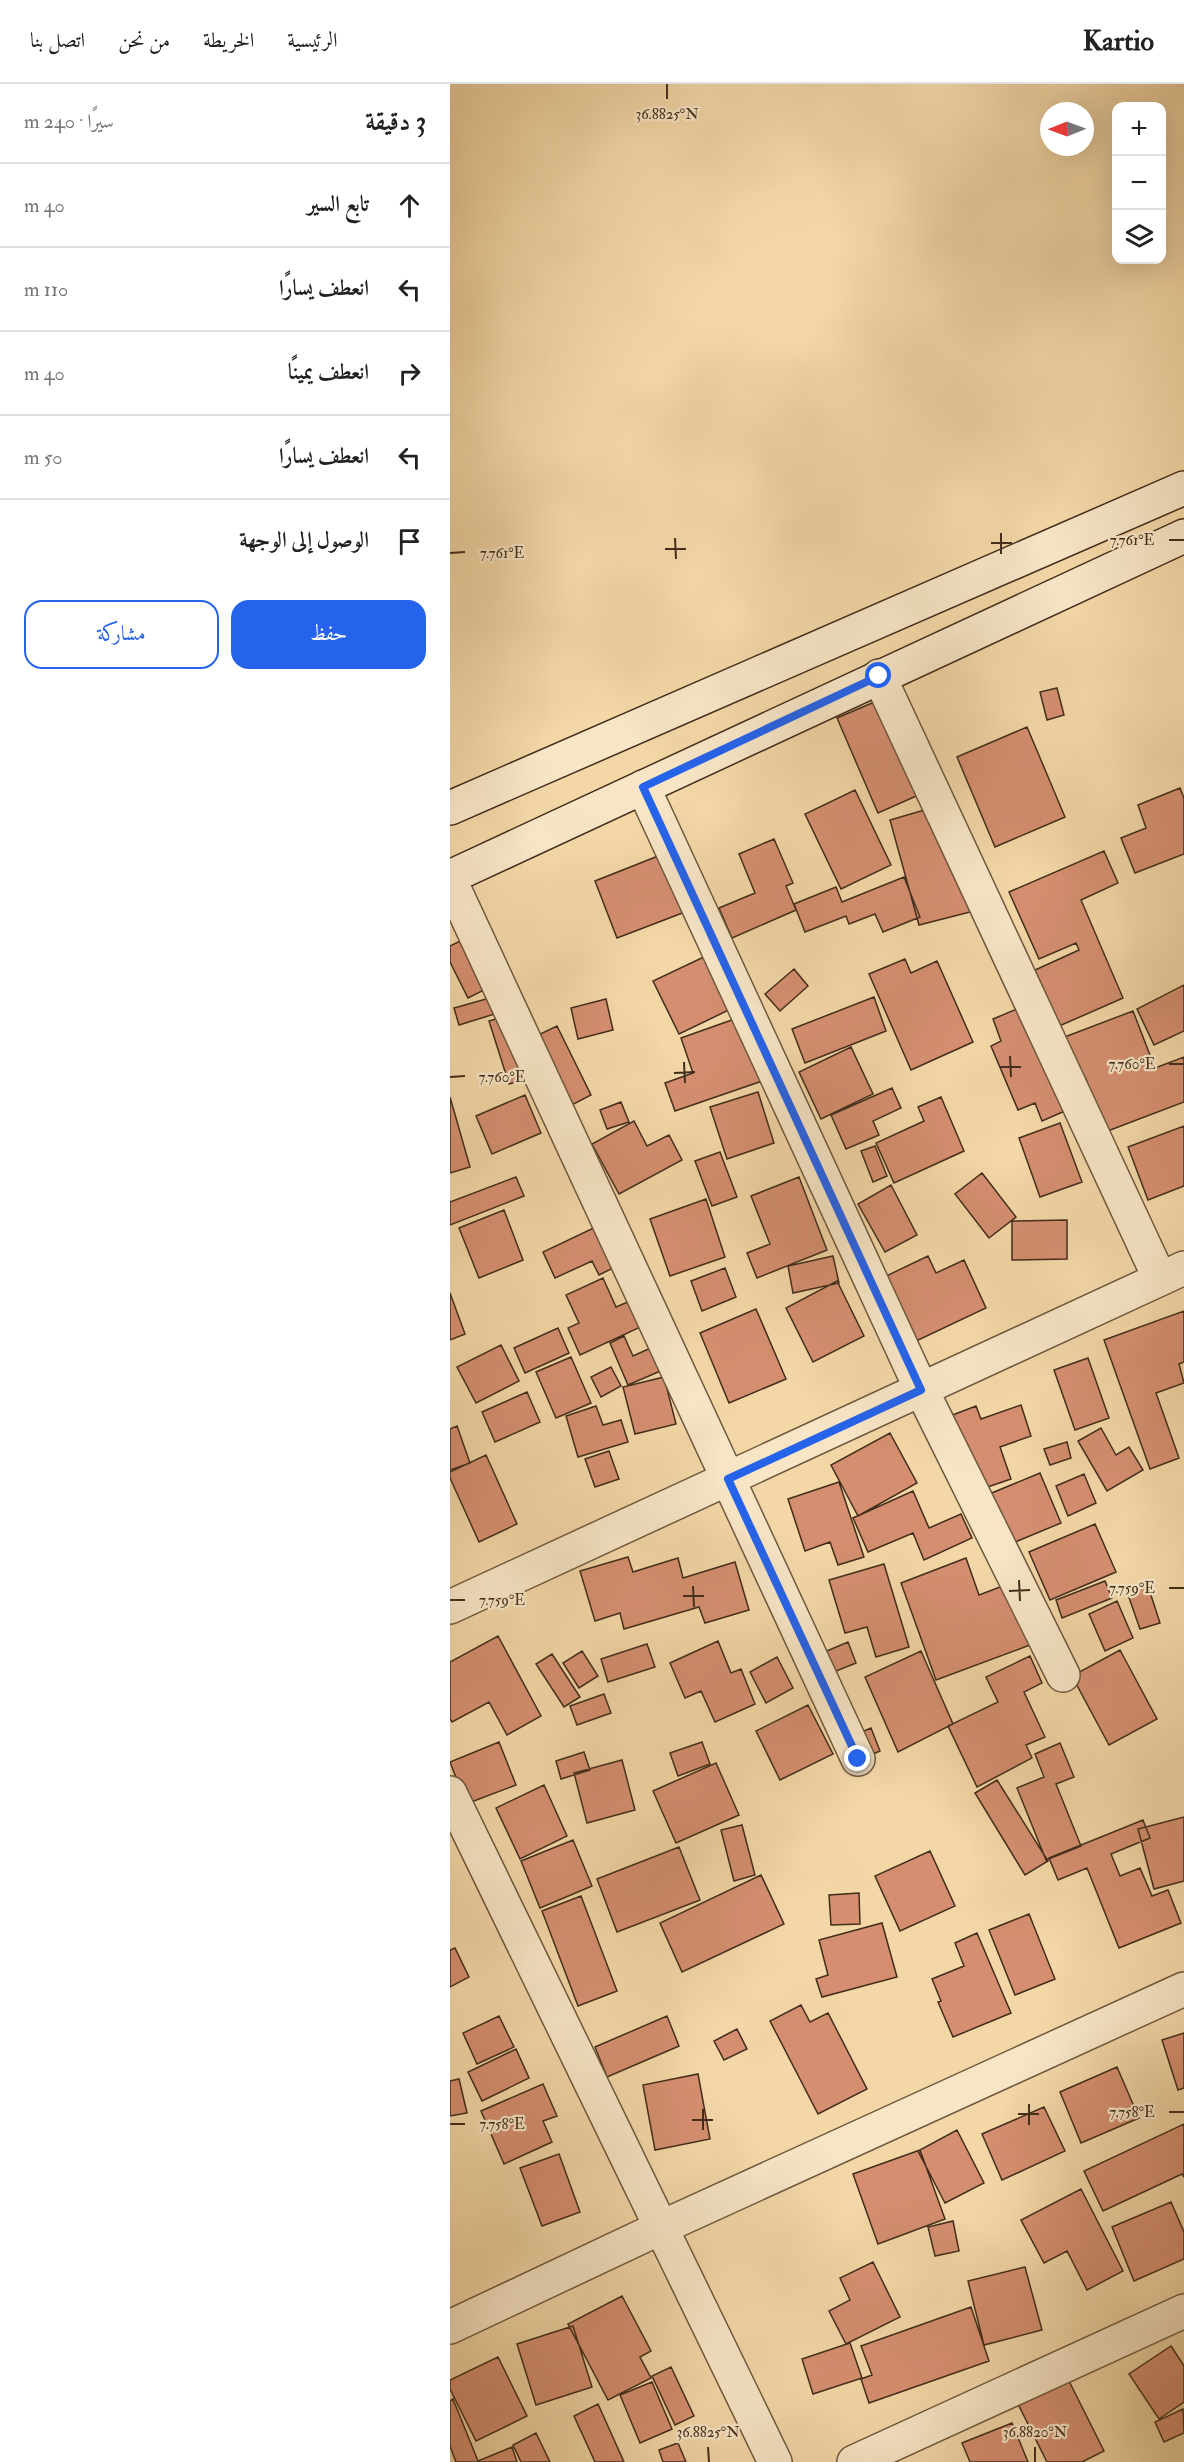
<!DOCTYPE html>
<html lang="ar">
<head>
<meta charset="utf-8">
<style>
	:root { --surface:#fff; --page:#f6f6f6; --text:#222; --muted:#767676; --line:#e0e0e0; --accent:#2563eb }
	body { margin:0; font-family:"IM FELL Double Pica",Amiri,serif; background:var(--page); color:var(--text); direction:rtl }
	.controls { position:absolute; right:18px; top:18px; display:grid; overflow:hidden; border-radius:12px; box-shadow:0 6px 24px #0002 }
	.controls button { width:54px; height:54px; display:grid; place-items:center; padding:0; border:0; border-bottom:2px solid var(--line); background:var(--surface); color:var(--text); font:30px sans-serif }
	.compass { position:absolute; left:590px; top:18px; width:54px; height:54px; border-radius:50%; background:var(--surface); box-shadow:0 6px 24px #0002; rotate:269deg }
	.stop { position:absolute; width:18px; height:18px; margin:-14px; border:4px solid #2563eb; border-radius:50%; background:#fff }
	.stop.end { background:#2563eb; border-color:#fff; box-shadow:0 2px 6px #0008 }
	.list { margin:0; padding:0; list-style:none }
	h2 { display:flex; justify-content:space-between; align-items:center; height:78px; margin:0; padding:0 24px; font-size:26px }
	h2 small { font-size:20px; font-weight:400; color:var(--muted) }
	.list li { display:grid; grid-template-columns:39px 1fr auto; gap:18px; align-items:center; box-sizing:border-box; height:84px; padding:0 24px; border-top:2px solid var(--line) }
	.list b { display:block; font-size:22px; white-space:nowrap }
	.list em { font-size:20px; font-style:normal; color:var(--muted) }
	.actions { display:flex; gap:12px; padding:18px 24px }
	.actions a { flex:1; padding:14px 0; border:2px solid var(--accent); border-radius:18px; text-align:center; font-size:21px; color:var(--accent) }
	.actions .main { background:var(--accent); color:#fff }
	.icon { flex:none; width:33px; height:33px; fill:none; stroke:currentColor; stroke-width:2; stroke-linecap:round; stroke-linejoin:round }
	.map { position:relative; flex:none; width:734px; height:2378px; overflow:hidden; direction:ltr }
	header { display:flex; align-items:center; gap:36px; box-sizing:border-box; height:84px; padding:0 30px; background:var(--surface); border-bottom:2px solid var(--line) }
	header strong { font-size:28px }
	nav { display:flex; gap:33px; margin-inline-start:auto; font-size:21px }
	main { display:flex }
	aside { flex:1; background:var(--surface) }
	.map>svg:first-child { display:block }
	.building { fill:#d58f70; stroke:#422d1b; stroke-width:1.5 }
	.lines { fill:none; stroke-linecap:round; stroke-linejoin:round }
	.minor-casing { stroke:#6e583e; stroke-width:36 }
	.secondary-casing { stroke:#422d1b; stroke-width:36 }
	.minor { stroke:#f7e5c6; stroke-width:33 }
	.secondary { stroke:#f7e5c6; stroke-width:33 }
	.route { stroke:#2563eb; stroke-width:8 }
	.ticks { fill:none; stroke:#422d1b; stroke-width:2 }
	.ticks-label { font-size:15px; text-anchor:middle; fill:#422d1b; stroke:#f7e5c6; stroke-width:4.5; stroke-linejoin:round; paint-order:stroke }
</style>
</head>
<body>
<header>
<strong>Kartio</strong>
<nav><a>الرئيسية</a><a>الخريطة</a><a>من نحن</a><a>اتصل بنا</a></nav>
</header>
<main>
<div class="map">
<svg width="734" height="2378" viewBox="0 0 734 2378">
	<rect width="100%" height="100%" fill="#f3d7a7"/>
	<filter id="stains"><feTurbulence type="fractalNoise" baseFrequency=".00333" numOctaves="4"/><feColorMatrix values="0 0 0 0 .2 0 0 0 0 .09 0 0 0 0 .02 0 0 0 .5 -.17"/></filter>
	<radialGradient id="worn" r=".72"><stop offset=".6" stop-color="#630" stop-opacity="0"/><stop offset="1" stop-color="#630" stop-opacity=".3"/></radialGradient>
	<path class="building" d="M 607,604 L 614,631 L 597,636 L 590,608 Z
		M 450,607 L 491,701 L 428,729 L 387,634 Z
		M 577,643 L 615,733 L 545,763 L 507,673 Z
		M 730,704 L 734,714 L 734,770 L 685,789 L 671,754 L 696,744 L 688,721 Z
		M 405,706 L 441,781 L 391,805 L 355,730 Z
		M 495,720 L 524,827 L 469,841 L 440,736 Z
		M 324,755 L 343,799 L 336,802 L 346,826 L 282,854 L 269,824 L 305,809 L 289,770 Z
		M 654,767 L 668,799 L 631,816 L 673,914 L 607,943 L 583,887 L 629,866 L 626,859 L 589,875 L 559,808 Z
		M 213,770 L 235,828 L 167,854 L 145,797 Z
		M 454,793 L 470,833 L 433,848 L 425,830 L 399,840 L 396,832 L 355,848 L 344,820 L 386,803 L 392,818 Z
		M 18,853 L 42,902 L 18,914 L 0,878 L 0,862 Z
		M 260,870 L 285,923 L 229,950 L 203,897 Z
		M 455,875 L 461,889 L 487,877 L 523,958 L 461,986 L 419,890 Z
		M 344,885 L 358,902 L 330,927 L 315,910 Z
		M 734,901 L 734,947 L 704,961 L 687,925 Z
		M 47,912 L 51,928 L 9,941 L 4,924 Z
		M 424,913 L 436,947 L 355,979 L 342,945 Z
		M 156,915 L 163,946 L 128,955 L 121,924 Z
		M 574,922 L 617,1026 L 592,1037 L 585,1019 L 568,1026 L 541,962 L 551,957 L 543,935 Z
		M 683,927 L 705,984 L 734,973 L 734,1018 L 655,1048 L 636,995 L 629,998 L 612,954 Z
		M 63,930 L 82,993 L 59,1000 L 39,937 Z
		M 293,932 L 315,996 L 225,1027 L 215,999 L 243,989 L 231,954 Z
		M 107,942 L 141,1011 L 118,1023 L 84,953 Z
		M 401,963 L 423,1010 L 371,1035 L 349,988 Z
		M 442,1004 L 451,1024 L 423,1037 L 429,1051 L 396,1065 L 381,1031 Z
		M 308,1008 L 324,1059 L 277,1075 L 260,1023 Z
		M 75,1011 L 91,1049 L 42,1070 L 26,1032 Z
		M 0,1013 L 20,1083 L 0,1089 Z
		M 491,1013 L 514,1067 L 444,1099 L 426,1059 L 474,1037 L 468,1023 Z
		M 171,1018 L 179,1038 L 157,1045 L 150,1026 Z
		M 184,1037 L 197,1062 L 219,1051 L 232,1076 L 169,1110 L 142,1060 Z
		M 610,1039 L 632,1098 L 590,1113 L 569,1054 Z
		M 734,1042 L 734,1102 L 698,1116 L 678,1063 Z
		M 425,1062 L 437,1092 L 423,1098 L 411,1067 Z
		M 270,1068 L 287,1113 L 262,1122 L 245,1077 Z
		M 532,1089 L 566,1133 L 539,1154 L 505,1110 Z
		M 66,1093 L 74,1112 L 0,1141 L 0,1118 Z
		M 349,1093 L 377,1166 L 307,1194 L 297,1169 L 320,1160 L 301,1112 Z
		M 441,1101 L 467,1151 L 435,1168 L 408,1120 Z
		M 256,1115 L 275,1173 L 220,1192 L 200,1135 Z
		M 54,1126 L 73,1176 L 29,1194 L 9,1144 Z
		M 617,1136 L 617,1175 L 562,1176 L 562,1137 Z
		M 152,1140 L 171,1180 L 149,1191 L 142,1177 L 105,1194 L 93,1168 Z
		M 383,1172 L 389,1199 L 343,1209 L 338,1182 Z
		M 478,1172 L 486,1189 L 514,1176 L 536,1224 L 462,1259 L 432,1194 Z
		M 275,1184 L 286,1213 L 252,1227 L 241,1197 Z
		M 153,1194 L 166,1223 L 185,1215 L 197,1240 L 130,1271 L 118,1244 L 129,1239 L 116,1211 Z
		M 387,1197 L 414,1252 L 363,1278 L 336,1224 Z
		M 0,1209 L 15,1250 L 0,1256 Z
		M 306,1225 L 336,1295 L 279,1319 L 250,1249 Z
		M 734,1227 L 734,1278 L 729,1280 L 734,1299 L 706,1309 L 729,1374 L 700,1385 L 654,1256 Z
		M 108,1244 L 119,1269 L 75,1289 L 64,1264 Z
		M 174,1252 L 183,1272 L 205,1262 L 215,1285 L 178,1301 L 160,1259 Z
		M 51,1261 L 69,1297 L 26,1319 L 7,1283 Z
		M 121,1273 L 141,1319 L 106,1334 L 86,1288 Z
		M 638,1274 L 659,1334 L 625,1346 L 604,1286 Z
		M 161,1283 L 171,1302 L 151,1313 L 141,1293 Z
		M 214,1293 L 226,1340 L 185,1350 L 173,1303 Z
		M 77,1308 L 90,1338 L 45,1358 L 32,1328 Z
		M 571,1321 L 581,1352 L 550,1363 L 561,1395 L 526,1407 L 500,1332 L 526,1322 L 531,1335 Z
		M 146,1322 L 153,1341 L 171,1336 L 178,1358 L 128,1373 L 116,1332 Z
		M 7,1342 L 20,1379 L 0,1386 L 0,1345 Z
		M 651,1344 L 666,1371 L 679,1363 L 693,1386 L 657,1407 L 628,1357 Z
		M 440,1349 L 467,1399 L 408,1432 L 381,1381 Z
		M 617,1358 L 621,1374 L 600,1381 L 594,1365 Z
		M 159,1367 L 169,1395 L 145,1403 L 135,1375 Z
		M 36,1371 L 67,1440 L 29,1458 L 0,1394 L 0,1388 Z
		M 590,1389 L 611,1439 L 558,1461 L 537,1411 Z
		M 634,1390 L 646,1419 L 618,1432 L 606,1402 Z
		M 389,1398 L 414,1473 L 388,1481 L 380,1458 L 355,1467 L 338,1415 Z
		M 463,1407 L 479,1444 L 511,1430 L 522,1454 L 474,1476 L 463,1449 L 418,1468 L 403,1434 Z
		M 645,1440 L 666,1488 L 600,1516 L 579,1468 Z
		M 178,1473 L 183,1488 L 228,1474 L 233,1494 L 285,1478 L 299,1526 L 255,1539 L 249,1523 L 174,1545 L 170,1529 L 145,1537 L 130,1487 Z
		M 516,1474 L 529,1511 L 558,1500 L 580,1561 L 486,1596 L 451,1499 Z
		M 434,1480 L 459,1563 L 426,1573 L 417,1543 L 395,1549 L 379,1496 Z
		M 655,1497 L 662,1514 L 612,1534 L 606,1516 Z
		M 697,1499 L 710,1539 L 690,1545 L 676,1505 Z
		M 667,1517 L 683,1554 L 655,1567 L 639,1530 Z
		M 48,1552 L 91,1632 L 57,1651 L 39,1618 L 2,1638 L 0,1635 L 0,1578 Z
		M 268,1557 L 281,1589 L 291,1585 L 305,1620 L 265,1638 L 251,1607 L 235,1614 L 220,1579 Z
		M 398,1558 L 406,1579 L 366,1595 L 358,1575 Z
		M 197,1560 L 205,1583 L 158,1598 L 151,1575 Z
		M 670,1566 L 707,1635 L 659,1661 L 622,1592 Z
		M 132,1567 L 148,1592 L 129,1604 L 113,1579 Z
		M 471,1567 L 503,1640 L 448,1668 L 415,1593 Z
		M 102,1570 L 130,1613 L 114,1623 L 86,1580 Z
		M 580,1572 L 592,1599 L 574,1608 L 595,1653 L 576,1661 L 582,1674 L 527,1703 L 498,1642 L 548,1618 L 536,1593 Z
		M 327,1573 L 343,1604 L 316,1619 L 300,1588 Z
		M 154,1610 L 161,1629 L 127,1641 L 120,1622 Z
		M 358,1621 L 383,1670 L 330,1696 L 306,1647 Z
		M 421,1644 L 430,1667 L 404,1678 L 395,1655 Z
		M 49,1658 L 66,1701 L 16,1720 L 0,1678 Z
		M 252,1658 L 260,1680 L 228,1692 L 220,1669 Z
		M 610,1659 L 624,1693 L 606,1700 L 631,1762 L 596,1776 L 567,1704 L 594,1693 L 585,1670 Z
		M 134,1668 L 140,1686 L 111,1695 L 106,1677 Z
		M 172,1676 L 185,1726 L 137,1739 L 124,1689 Z
		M 266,1679 L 289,1731 L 226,1759 L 203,1707 Z
		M 547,1696 L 598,1777 L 575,1791 L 525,1709 Z
		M 94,1701 L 117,1752 L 70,1775 L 46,1724 Z
		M 734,1733 L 734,1797 L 704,1805 L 688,1745 Z
		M 693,1736 L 700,1754 L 661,1770 L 670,1792 L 690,1784 L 702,1812 L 718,1806 L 731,1839 L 669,1864 L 637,1784 L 608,1796 L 599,1774 Z
		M 292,1741 L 305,1791 L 284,1797 L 271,1746 Z
		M 123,1756 L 142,1802 L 90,1824 L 71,1777 Z
		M 229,1763 L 250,1816 L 167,1848 L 147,1795 Z
		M 480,1767 L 505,1822 L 450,1847 L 425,1792 Z
		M 311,1791 L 334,1840 L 232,1888 L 210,1839 Z
		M 409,1809 L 410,1840 L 381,1841 L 379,1811 Z
		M 131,1812 L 167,1907 L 128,1922 L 92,1827 Z
		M 579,1830 L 605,1895 L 565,1911 L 539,1846 Z
		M 432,1839 L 447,1893 L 372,1913 L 366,1895 L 378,1891 L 369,1856 Z
		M 527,1849 L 561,1929 L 503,1953 L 488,1918 L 491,1917 L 482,1895 L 514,1882 L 505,1859 Z
		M 5,1864 L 19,1893 L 0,1903 L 0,1866 Z
		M 351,1921 L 360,1938 L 378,1929 L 417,2005 L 368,2030 L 320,1937 Z
		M 49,1932 L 64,1963 L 27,1980 L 13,1949 Z
		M 217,1932 L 229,1962 L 157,1993 L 145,1963 Z
		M 287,1945 L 297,1965 L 274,1976 L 264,1957 Z
		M 734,1949 L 734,2004 L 728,2006 L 712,1956 Z
		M 66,1965 L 79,1994 L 32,2017 L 18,1988 Z
		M 667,1983 L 689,2034 L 631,2059 L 610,2008 Z
		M 248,1990 L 260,2055 L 205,2066 L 193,2001 Z
		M 9,1995 L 17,2029 L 0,2032 L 0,1997 Z
		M 93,2000 L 107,2032 L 93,2037 L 102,2058 L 54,2080 L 31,2027 Z
		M 594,2023 L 615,2067 L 552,2096 L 532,2050 Z
		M 734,2040 L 734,2093 L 732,2090 L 653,2127 L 634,2087 Z
		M 507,2046 L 534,2099 L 495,2119 L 468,2067 Z
		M 470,2066 L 495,2135 L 428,2160 L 403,2090 Z
		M 109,2070 L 130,2128 L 92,2142 L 70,2084 Z
		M 631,2105 L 673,2187 L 637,2206 L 617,2167 L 594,2179 L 571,2136 Z
		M 721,2118 L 734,2148 L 734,2175 L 684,2197 L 662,2143 Z
		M 503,2137 L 509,2167 L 485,2172 L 478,2143 Z
		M 423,2178 L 450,2233 L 396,2260 L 379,2227 L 400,2216 L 390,2194 Z
		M 575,2183 L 592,2246 L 534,2261 L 518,2197 Z
		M 172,2212 L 201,2267 L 190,2273 L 201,2294 L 158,2316 L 118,2240 Z
		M 521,2223 L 539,2277 L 419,2319 L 411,2295 L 422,2291 L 411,2262 Z
		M 123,2242 L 142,2303 L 86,2321 L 67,2260 Z
		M 400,2259 L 412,2294 L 363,2310 L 352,2275 Z
		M 721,2262 L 734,2282 L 734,2318 L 709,2335 L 679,2290 Z
		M 48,2273 L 77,2332 L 26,2357 L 0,2305 L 0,2296 Z
		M 221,2283 L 244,2332 L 225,2341 L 202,2292 Z
		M 617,2293 L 654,2367 L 632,2378 L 597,2378 L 567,2318 Z
		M 202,2298 L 222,2345 L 190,2359 L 170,2311 Z
		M 3,2315 L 28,2377 L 62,2363 L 67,2378 L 6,2378 L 0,2362 L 0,2317 Z
		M 148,2320 L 174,2378 L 145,2378 L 124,2332 Z
		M 733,2325 L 734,2349 L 714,2358 L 705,2338 Z
		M 562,2339 L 578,2378 L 520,2378 L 512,2359 Z
		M 86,2349 L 100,2378 L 71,2378 L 63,2361 Z
		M 228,2359 L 236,2378 L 213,2378 L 209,2366 Z"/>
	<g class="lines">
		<defs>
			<path id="minor" d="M 429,592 L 710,1195
				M 193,703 L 472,1307 L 613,1591
				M 0,796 L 408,1675
				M 0,1523 L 734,1184
				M 0,1709 L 325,2378
				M 0,2243 L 210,2144 L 734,1905
				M 404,2378 L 734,2227"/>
			<path id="secondary" d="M 0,724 L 734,404
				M 0,793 L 734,452"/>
		</defs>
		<use href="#minor" class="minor-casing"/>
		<use href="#secondary" class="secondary-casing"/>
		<use href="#minor" class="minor"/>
		<use href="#secondary" class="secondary"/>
	</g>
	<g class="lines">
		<path class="route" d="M 408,1675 L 278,1395 L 471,1306 L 193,703 L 429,592"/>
	</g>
	<path class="ticks" d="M 217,0 L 217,15M 551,449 L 551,470M 225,454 L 226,475M 719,456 L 734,456M 541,459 L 562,459M 215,465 L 236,465M 0,469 L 15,468M 560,972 L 561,993M 234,978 L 235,999M 719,980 L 734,980M 550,983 L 571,983M 224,989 L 245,988M 0,993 L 15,992M 569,1496 L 570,1517M 243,1502 L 244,1523M 719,1504 L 734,1504M 559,1507 L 580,1506M 233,1512 L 254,1512M 0,1516 L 15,1516M 579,2020 L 579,2041M 253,2025 L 253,2046M 719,2028 L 734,2028M 568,2030 L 589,2030M 242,2036 L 263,2036M 0,2040 L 15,2040M 258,2363 L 259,2378M 585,2363 L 585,2378"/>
	<g class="ticks-label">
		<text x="217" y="35">36.8825°N</text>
		<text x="682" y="461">7.761°E</text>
		<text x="52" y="474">7.761°E</text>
		<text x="682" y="985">7.760°E</text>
		<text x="52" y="998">7.760°E</text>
		<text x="682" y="1509">7.759°E</text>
		<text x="52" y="1521">7.759°E</text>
		<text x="682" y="2033">7.758°E</text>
		<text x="52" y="2045">7.758°E</text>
		<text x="258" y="2353">36.8825°N</text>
		<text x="585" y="2353">36.8820°N</text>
	</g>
	<rect width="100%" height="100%" filter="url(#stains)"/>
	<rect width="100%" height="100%" fill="url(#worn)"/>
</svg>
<div class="controls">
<button>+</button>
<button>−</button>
<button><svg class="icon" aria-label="layers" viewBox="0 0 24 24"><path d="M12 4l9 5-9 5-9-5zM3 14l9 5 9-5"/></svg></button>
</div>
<svg class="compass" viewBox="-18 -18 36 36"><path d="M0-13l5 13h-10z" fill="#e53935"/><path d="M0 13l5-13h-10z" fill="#767676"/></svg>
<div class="stop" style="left:429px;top:592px"></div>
<div class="stop end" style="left:408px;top:1675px"></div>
</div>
<aside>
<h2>3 دقيقة<small>سيرًا · 240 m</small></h2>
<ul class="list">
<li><svg class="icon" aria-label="ahead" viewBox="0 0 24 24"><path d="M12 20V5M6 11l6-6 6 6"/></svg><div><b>تابع السير</b></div><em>40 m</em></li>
<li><svg class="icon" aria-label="left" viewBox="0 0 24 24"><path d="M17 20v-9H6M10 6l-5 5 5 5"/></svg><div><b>انعطف يسارًا</b></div><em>110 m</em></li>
<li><svg class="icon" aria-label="right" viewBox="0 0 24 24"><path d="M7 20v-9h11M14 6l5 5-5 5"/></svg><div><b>انعطف يمينًا</b></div><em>40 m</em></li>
<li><svg class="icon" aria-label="left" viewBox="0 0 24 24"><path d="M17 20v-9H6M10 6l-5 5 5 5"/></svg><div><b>انعطف يسارًا</b></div><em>50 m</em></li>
<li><svg class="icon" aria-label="arrive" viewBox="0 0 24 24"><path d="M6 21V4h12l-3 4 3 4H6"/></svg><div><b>الوصول إلى الوجهة</b></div></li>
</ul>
<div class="actions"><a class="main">حفظ</a><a>مشاركة</a></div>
</aside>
</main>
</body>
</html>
